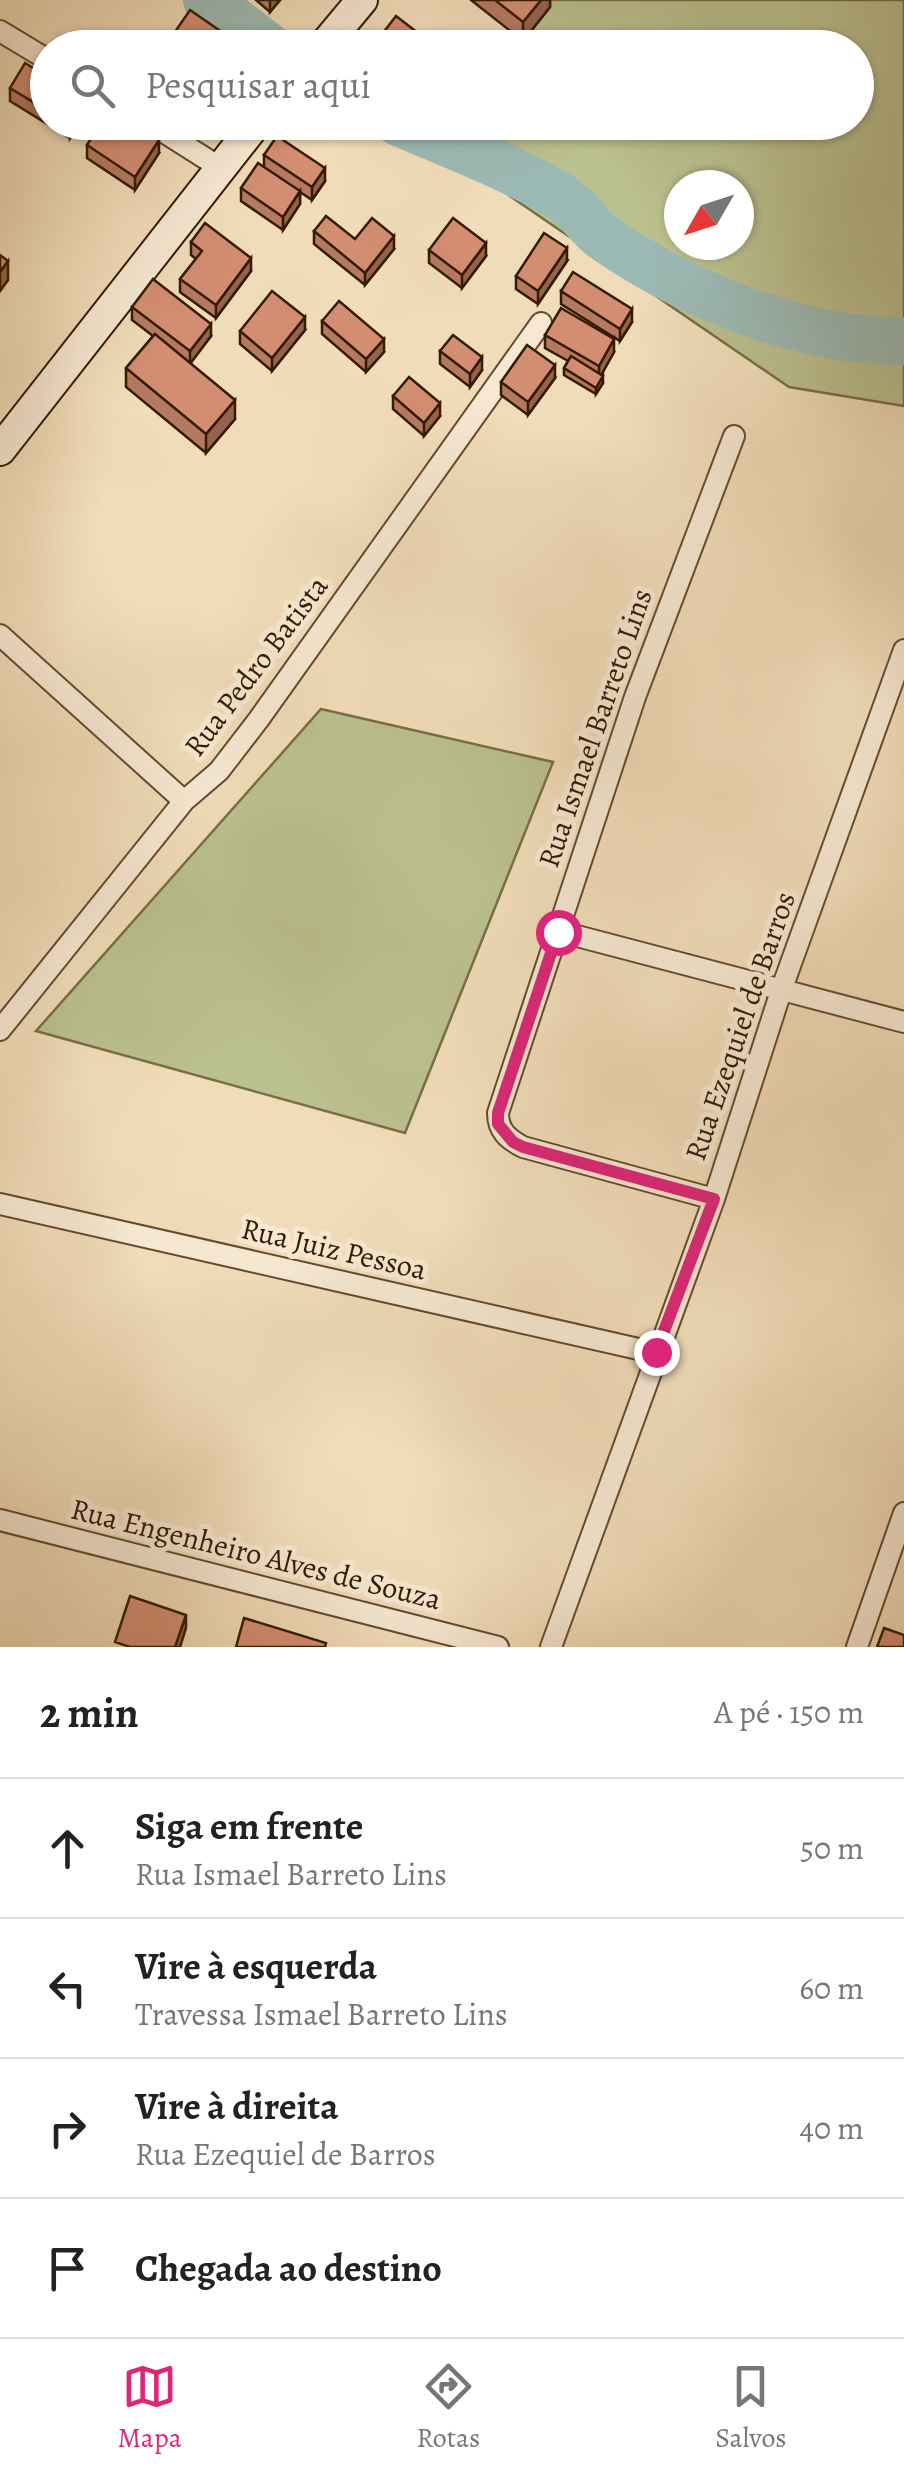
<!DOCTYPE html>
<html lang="pt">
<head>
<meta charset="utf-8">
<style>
	:root { --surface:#fff; --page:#f6f6f6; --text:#222; --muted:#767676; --line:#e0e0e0; --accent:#db2777 }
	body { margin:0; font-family:Alegreya,serif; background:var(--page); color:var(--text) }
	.compass { position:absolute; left:664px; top:170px; width:90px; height:90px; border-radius:50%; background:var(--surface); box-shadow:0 2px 8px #0004; rotate:231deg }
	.stop { position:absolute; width:30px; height:30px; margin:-22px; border:8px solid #db2777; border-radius:50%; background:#fff }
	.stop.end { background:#db2777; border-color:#fff; box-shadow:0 2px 10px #0008 }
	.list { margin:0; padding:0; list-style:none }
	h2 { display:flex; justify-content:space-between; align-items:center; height:130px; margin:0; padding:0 40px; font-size:42px }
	h2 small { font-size:32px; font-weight:400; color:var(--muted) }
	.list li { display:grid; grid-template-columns:65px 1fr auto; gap:30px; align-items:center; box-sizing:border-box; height:140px; padding:0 40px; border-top:2px solid var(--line) }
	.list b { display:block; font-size:38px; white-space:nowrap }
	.list p { margin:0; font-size:32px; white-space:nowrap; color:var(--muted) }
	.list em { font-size:32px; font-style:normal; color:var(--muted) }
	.icon { flex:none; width:55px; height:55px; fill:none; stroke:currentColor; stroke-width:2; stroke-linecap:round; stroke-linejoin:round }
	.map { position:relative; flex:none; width:904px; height:1647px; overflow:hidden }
	.search { position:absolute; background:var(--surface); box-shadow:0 2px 8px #0004; left:30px; right:30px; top:30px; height:110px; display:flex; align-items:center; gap:25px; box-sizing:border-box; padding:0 35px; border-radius:55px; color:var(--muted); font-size:38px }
	.sheet { height:690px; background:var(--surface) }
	nav { display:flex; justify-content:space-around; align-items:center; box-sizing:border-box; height:140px; border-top:2px solid var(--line); background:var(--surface); font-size:28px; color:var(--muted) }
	nav a { display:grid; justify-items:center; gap:5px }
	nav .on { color:var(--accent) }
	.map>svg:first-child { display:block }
	.green { fill:#bbc08f; stroke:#786e48; stroke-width:2.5; fill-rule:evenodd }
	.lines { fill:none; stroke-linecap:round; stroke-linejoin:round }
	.river { stroke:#9bbab4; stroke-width:48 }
	.street-casing { stroke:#644b2e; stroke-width:24 }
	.secondary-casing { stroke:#351b00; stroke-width:34 }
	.street { stroke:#f6e8d2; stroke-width:20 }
	.secondary { stroke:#f6e8d2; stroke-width:30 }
	.wall { fill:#b57961; stroke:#351b00; stroke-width:2.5 }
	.shaded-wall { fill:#94634f; stroke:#351b00; stroke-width:2.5 }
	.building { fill:#d38d71; stroke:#351b00; stroke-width:2.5 }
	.route { stroke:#db2777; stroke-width:12 }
	.labels { text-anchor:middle; stroke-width:10; stroke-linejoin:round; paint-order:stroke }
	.street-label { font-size:30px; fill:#351b00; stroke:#f6e8d2 }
</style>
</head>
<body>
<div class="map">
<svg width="904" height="1647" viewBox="0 0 904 1647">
	<rect width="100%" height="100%" fill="#f1dcb9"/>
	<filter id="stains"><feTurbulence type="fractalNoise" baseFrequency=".002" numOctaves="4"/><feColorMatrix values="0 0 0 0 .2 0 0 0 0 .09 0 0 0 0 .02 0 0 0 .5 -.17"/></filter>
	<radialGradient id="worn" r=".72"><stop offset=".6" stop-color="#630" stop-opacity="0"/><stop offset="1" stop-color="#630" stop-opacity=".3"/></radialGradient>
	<path class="green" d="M 542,0 L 904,0 L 904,406 L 789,387 L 469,168 L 476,123 L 856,122 L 856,48 L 500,47 ZM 679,185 L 739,185 L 739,245 L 679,245 Z
		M 321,709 L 553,762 L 405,1133 L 36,1031 Z"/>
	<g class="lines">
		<path class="river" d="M 207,0 L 270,48
			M 398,122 C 452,145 507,166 558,195 C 576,205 587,225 603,237 C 685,295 803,342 904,341"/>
		<defs>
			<path id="street" d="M 0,31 L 48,60
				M 148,122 L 219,167
				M 0,635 L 184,801
				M 558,931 L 904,1022
				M 0,1030 L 184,801 L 219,771 L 259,719 L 541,323
				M 714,1199 L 523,1147 C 508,1139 498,1131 498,1113 L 635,697 L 734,436
				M 0,1204 L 656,1353
				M 0,1520 L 498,1647
				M 551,1647 L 714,1199 L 782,988 L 904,650
				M 857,1647 L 904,1513"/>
			<path id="secondary" d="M 322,48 L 362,0
				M 0,450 L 257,122"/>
		</defs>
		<use href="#street" class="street-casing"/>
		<use href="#secondary" class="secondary-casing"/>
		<use href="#street" class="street"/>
		<use href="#secondary" class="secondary"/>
	</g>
	<path class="wall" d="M 256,0 L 280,0 L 270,12 Z
		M 471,0 L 550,0 L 550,7 L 523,41 Z
		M 379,38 L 427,48 L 379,48 Z
		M 48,77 L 48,122 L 79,122 L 70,138 L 10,101 L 10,88 Z
		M 87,145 L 159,153 L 135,190 L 87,158 Z
		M 264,155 L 325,181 L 312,200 L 300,192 L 300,204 L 283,230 L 241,201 L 241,188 L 264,167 Z
		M 314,231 L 355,239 L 394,249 L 365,285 L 314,244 Z
		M 191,242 L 251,271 L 216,318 L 180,292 L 180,279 L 196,259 L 191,255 Z
		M 429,250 L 486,256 L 462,288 L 429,263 Z
		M 567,261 L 538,304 L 516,289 L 516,276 Z
		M 561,291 L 632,322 L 620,341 L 561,304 Z
		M 132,307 L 211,336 L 190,363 L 235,419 L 206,453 L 126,387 L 126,368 L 153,336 L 132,320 Z
		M 322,321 L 384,352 L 366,372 L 322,334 Z
		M 305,330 L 272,371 L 240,344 L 240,331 Z
		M 545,335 L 614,352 L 601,375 L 603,383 L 596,394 L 564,375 L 564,368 L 568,361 L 545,348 Z
		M 440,351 L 482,370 L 470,387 L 440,364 Z
		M 555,378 L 528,415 L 501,395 L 501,382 Z
		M 393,396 L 440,416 L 424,436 L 393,409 Z"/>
	<path class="shaded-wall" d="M 270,0 L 280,0 L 270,12 Z
		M 541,0 L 550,0 L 550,7 L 523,41 L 523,22 Z
		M 71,122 L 79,122 L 70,138 L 70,125 Z
		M 159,140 L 159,153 L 135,190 L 135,177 Z
		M 325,168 L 325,181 L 312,200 L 312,187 Z
		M 300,191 L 300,204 L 283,230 L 283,217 Z
		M 394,236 L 394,249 L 365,285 L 365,273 Z
		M 486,243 L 486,256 L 462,288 L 462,275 Z
		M 567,248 L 567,261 L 538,304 L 538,291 Z
		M 251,258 L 251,271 L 216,318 L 216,305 Z
		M 8,261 L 8,280 L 0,291 L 0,272 Z
		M 632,309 L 632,322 L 620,341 L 620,329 Z
		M 305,317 L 305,330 L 272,371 L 272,358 Z
		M 211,324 L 211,336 L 190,364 L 190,351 Z
		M 384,339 L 384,352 L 366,372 L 366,359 Z
		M 614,339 L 614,352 L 599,379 L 599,366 Z
		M 482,357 L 482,370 L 470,387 L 470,374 Z
		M 555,365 L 555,378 L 528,415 L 528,402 Z
		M 603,376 L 603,383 L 596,394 L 596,388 Z
		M 235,400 L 235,419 L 206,453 L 206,434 Z
		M 440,403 L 440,416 L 424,436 L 424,423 Z
		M 186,1615 L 186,1628 L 180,1647 L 175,1647 Z"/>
	<path class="building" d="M 495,0 L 541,0 L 523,22 Z
		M 190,10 L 242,46 L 241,48 L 175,48 L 168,42 Z
		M 396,16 L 427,40 L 420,48 L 391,48 L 379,38 Z
		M 25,63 L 48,77 L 48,111 L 10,88 Z
		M 101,122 L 132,122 L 159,140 L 135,177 L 87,145 Z
		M 277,136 L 325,168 L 312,187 L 264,155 Z
		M 258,163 L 300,191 L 283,217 L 241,188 Z
		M 326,216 L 355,239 L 372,218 L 394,236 L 365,273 L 314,231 Z
		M 453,218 L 486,243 L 462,275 L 429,250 Z
		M 205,223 L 251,258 L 216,305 L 180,279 L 202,251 L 191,242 Z
		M 544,233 L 567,248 L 538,291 L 516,276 Z
		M 0,255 L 8,261 L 0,272 Z
		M 573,272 L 632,309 L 620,329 L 561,291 Z
		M 153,279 L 211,324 L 190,351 L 132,307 Z
		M 272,291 L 305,317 L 272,358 L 240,331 Z
		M 339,301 L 384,339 L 366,359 L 322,321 Z
		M 561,308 L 614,339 L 599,366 L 545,335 Z
		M 155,334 L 235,400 L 206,434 L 126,368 Z
		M 453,335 L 482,357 L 470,374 L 440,351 Z
		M 527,345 L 555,365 L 528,402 L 501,382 Z
		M 571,356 L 603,376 L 596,388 L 564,368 Z
		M 409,377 L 440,403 L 424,423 L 393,396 Z
		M 130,1596 L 186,1615 L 175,1647 L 130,1647 L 115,1642 Z
		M 244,1618 L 326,1643 L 325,1647 L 236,1647 Z
		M 884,1628 L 904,1635 L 904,1647 L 877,1647 Z"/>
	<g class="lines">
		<path class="route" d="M 558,932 L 498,1113 L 498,1124 L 513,1142 L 523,1147 L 714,1199 L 656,1352"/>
	</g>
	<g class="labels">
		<g class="street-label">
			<text transform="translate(256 666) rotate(-53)" y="10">Rua Pedro Batista</text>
			<text transform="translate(595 728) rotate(-71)" y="10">Rua Ismael Barreto Lins</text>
			<text transform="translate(740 1026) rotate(-71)" y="10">Rua Ezequiel de Barros</text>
			<text transform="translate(334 1249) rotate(13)" y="10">Rua Juiz Pessoa</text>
			<text transform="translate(256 1554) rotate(14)" y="10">Rua Engenheiro Alves de Souza</text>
		</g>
	</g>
	<rect width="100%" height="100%" filter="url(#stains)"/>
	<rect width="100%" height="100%" fill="url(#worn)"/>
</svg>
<svg class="compass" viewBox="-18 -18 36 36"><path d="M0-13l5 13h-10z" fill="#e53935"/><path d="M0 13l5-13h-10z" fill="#767676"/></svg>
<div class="stop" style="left:558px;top:932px"></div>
<div class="stop end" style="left:656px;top:1352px"></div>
<div class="search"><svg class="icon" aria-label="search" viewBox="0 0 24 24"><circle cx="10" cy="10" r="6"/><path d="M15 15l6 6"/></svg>Pesquisar aqui</div>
</div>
<section class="sheet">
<h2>2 min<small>A pé · 150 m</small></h2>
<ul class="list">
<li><svg class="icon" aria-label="ahead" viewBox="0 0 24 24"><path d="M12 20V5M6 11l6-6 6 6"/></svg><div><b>Siga em frente</b><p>Rua Ismael Barreto Lins</p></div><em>50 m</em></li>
<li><svg class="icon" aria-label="left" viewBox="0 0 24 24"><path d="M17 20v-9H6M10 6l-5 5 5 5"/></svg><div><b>Vire à esquerda</b><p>Travessa Ismael Barreto Lins</p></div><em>60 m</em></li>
<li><svg class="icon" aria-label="right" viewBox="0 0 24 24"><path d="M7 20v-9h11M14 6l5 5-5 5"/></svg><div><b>Vire à direita</b><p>Rua Ezequiel de Barros</p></div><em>40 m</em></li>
<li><svg class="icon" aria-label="arrive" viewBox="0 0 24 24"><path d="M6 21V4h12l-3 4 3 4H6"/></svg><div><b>Chegada ao destino</b></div></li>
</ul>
</section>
<nav>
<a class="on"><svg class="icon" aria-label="map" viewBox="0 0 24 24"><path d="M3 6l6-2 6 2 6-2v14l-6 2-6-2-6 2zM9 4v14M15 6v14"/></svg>Mapa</a>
<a><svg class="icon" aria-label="directions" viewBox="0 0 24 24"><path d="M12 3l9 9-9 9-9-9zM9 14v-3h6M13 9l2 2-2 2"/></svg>Rotas</a>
<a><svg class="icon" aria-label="saved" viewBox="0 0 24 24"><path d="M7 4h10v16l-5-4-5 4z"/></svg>Salvos</a>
</nav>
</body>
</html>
